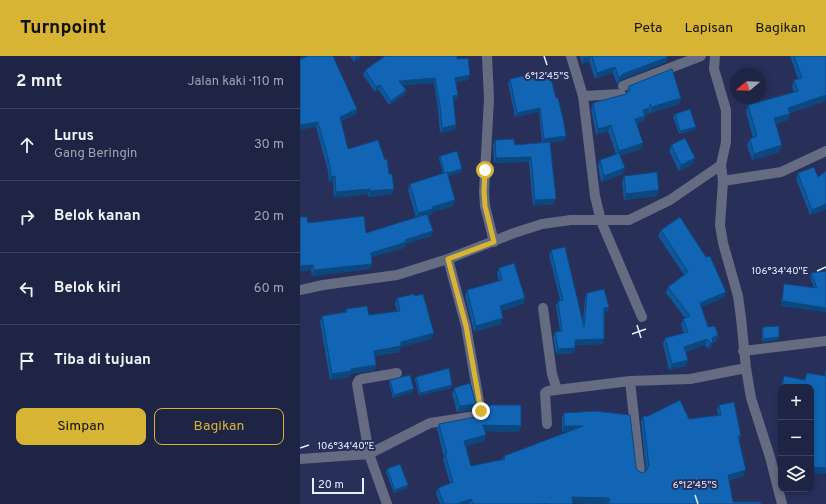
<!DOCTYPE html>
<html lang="id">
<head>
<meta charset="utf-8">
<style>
	:root { --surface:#1e2444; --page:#2b304f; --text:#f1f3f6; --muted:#a1a4b2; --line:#3c415d; --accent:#d7b434 }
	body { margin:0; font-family:Overpass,sans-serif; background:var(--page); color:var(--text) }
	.controls { position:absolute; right:12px; bottom:12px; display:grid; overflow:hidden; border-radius:8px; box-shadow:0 2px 6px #0003 }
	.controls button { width:36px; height:36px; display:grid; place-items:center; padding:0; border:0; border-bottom:1px solid var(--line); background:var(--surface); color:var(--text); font:20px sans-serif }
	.compass { position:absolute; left:430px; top:12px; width:36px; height:36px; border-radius:50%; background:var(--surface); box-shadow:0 2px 6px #0003; rotate:251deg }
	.scale { position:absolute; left:12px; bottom:10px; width:52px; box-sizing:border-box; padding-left:4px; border:2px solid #e9eefe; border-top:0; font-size:11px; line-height:14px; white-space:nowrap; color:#e9eefe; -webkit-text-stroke:3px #28305a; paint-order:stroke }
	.stop { position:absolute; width:12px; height:12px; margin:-9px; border:3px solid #d7b434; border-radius:50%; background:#fff }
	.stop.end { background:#d7b434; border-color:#fff; box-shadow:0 1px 4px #0008 }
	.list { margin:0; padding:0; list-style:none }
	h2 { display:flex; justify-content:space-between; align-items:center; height:52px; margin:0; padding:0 16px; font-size:17px }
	h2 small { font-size:13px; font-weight:400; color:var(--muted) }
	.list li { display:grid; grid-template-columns:26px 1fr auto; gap:12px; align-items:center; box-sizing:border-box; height:72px; padding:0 16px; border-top:1px solid var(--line) }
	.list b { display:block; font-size:15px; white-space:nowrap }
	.list p { margin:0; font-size:13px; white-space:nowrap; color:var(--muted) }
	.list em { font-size:13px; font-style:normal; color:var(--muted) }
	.actions { display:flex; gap:8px; padding:12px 16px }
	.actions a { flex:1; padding:9px 0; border:1px solid var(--accent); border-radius:8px; text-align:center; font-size:14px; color:var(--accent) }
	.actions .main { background:var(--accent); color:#111 }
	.icon { flex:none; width:22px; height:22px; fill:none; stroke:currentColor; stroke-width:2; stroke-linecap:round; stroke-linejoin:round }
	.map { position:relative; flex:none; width:526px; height:448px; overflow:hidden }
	header { display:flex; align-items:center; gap:24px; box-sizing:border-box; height:56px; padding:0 20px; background:var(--accent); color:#111 }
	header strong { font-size:19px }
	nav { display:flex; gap:22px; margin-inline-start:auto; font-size:14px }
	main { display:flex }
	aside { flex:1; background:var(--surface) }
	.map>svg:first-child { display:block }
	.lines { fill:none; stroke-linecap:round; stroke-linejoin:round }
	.minor { stroke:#656b80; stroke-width:10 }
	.wall { fill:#0f579b }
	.shaded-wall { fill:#0c477e }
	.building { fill:#1165b4; stroke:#0c477e }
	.route { stroke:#d7b434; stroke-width:5 }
	.ticks { fill:none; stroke:#e9eefe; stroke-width:1.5 }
	.ticks-label { font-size:10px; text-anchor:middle; fill:#e9eefe; stroke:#28305a; stroke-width:4; stroke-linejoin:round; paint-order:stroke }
</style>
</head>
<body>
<header>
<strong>Turnpoint</strong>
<nav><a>Peta</a><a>Lapisan</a><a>Bagikan</a></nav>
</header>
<main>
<aside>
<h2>2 mnt<small>Jalan kaki · 110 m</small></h2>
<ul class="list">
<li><svg class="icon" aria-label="ahead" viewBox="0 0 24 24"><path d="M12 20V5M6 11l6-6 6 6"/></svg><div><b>Lurus</b><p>Gang Beringin</p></div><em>30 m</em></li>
<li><svg class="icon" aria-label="right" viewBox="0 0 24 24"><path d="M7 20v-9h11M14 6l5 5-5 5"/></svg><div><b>Belok kanan</b></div><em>20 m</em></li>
<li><svg class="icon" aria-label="left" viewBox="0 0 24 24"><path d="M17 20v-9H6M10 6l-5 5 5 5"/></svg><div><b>Belok kiri</b></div><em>60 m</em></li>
<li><svg class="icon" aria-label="arrive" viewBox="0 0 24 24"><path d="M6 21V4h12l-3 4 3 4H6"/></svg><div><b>Tiba di tujuan</b></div></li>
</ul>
<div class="actions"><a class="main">Simpan</a><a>Bagikan</a></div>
</aside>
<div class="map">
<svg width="526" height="448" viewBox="0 0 526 448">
	<rect width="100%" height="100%" fill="#28305a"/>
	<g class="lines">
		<path class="minor" d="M 187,0 L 189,43 L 184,136 L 185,150 L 194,186
			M 271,0 L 283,40 L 295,140 L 301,165 L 342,261
			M 415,0 L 414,13 L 426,54 L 426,86 L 421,109 L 423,125 L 420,169 L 423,187 L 438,240 L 441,262 L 446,312 L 451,342 L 470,401 L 482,448
			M 323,30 L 401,0
			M 283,40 L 321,38
			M 423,125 L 481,116 L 526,95
			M 0,234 L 23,229 L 97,219 L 148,203 L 214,177 L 242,168 L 271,164 L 329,164 L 370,144 L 421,109
			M 243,252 L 252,318 L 257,334
			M 443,295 L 526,285
			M 330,325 L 340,416
			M 247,368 L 245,337 L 248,335 L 330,325 L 390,323 L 446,312
			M 0,403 L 69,398 L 130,367 L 176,360 L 181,357 L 166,270 L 148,203
			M 87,448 L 69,398 L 57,328 L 59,324 L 62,323 L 97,317"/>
	</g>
	<path class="wall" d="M 50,0 L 60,0 L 59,3 L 54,6 Z
		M 280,0 L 368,0 L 366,6 L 321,24 L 317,28 L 313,17 L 295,23 L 289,5 L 282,8 Z
		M 490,0 L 526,0 L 526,45 L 490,57 L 488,64 L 475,68 L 480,96 L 452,104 L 447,89 L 450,83 L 453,82 L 446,56 L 448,49 L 494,36 L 492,31 L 494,24 L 498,23 Z
		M 0,3 L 57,53 L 56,58 L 41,65 L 48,93 L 89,118 L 94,133 L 92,138 L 68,141 L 68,138 L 34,142 L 33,126 L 29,126 L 28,115 L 16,71 Z
		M 157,3 L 168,24 L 156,26 L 158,39 L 156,44 L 153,44 L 156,69 L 155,74 L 140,77 L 138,53 L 134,27 L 102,29 L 106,34 L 104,39 L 89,49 L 78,33 L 75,36 L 63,19 L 65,14 Z
		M 210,23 L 233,23 L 266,80 L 264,85 L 250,86 L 254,148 L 233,150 L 229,106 L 194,107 L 193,89 L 195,84 L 215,89 L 242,86 L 239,56 L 215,61 L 208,27 Z
		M 329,30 L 381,42 L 379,48 L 350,57 L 349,56 L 348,58 L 345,59 L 345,60 L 343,66 L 337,68 L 341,93 L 320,100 L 323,118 L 301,126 L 298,110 L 300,104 L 316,98 L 308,75 L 296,79 L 291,53 L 293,47 L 326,38 Z
		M 375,58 L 395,74 L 379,78 L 373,61 Z
		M 371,89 L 393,108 L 379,115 L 369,95 Z
		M 140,100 L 161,116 L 148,120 L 155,144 L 153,150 L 132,156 L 131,159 L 128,159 L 133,175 L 131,180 L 105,188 L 104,192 L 71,201 L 72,208 L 70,213 L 12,220 L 11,214 L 0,215 L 0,161 L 8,167 L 66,177 L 116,162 L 108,134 L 110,128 L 143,118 L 139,103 Z
		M 526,115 L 526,153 L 510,159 L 496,123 L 498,117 L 518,121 Z
		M 324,120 L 359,134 L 356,140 L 324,144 L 322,126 Z
		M 361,174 L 426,236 L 423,242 L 401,251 L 408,271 L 418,279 L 416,285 L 413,286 L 411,292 L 408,293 L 405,289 L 386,296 L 388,304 L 386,310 L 369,314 L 363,288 L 365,282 L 384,277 L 381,269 L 383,263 L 385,262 L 366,237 L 368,231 L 384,219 L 358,180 Z
		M 251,194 L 283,266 L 285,242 L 287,237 L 309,251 L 307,256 L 304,257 L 303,288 L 275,289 L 274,297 L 256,298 L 253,281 L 255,276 L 260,276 L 256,249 L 258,245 L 260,244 L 249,199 Z
		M 199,212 L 225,242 L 223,248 L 201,255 L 201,268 L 174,276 L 165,240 L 167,234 L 199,225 L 197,218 Z
		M 511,217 L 526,256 L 481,250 L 483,232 L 484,228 L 514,232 L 510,221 Z
		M 97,242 L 132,283 L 101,291 L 99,296 L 75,300 L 76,309 L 74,314 L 50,318 L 49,321 L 30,324 L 20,266 L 22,260 L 45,256 L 46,253 L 69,259 L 97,255 L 95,248 Z
		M 463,271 L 479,281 L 478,284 L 462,286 L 462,274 Z
		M 526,310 L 526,418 L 511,417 L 511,331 L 481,331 L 481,346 L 478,346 L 482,326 L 484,320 L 504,324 L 507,317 L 525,320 Z
		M 116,321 L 151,332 L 119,340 L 115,324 Z
		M 90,324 L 112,336 L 93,342 L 89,327 Z
		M 154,332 L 174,354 L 157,356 L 152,338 Z
		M 189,349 L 219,376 L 185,375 L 186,379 L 184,385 L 166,390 L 171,410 L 202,404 L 204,400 L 268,376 L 262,376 L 262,362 L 264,357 L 336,411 L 337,414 L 342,417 L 346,415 L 341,366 L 343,360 L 389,363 L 418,359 L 417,354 L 419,349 L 441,380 L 439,385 L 444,420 L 429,424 L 433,446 L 461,448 L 307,448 L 273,447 L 273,448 L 140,448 L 136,438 L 138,432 L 150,427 L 143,404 L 144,401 L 137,373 L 139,368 L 181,360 L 187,355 Z
		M 87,413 L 108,429 L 107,432 L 94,437 L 86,416 Z"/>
	<path class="shaded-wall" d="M 56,0 L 60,0 L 59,3 L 54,6 Z
		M 290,0 L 291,0 L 289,5 L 282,8 L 284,2 Z
		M 368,1 L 366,6 L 321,24 L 317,28 L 319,22 L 323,18 Z
		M 315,11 L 313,17 L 295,23 L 297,17 Z
		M 170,19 L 168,24 L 154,26 L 155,22 Z
		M 135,22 L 134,27 L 98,30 L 99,25 Z
		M 80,29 L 78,33 L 75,36 L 76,31 Z
		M 106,34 L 104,39 L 89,49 L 91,45 Z
		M 158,39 L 156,44 L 151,44 L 153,40 Z
		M 526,39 L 526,45 L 486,58 L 488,52 Z
		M 381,42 L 379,48 L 350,57 L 352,51 Z
		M 240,52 L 239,56 L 215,61 L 217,57 Z
		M 350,52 L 348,58 L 341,60 L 343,54 Z
		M 57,53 L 56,58 L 38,66 L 40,61 Z
		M 490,58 L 488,64 L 471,69 L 474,62 Z
		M 345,60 L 343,66 L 333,69 L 335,63 Z
		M 18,66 L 16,71 L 0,74 L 0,69 Z
		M 156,69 L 155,74 L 140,77 L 142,72 Z
		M 311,69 L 308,75 L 296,79 L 298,73 Z
		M 396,71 L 395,74 L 379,78 L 380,75 Z
		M 266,80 L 264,85 L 242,87 L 244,83 Z
		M 343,87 L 341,93 L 317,101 L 319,95 Z
		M 482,89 L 480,96 L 452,104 L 454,98 Z
		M 231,101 L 229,106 L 194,107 L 196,102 Z
		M 395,102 L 393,108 L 379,115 L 381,109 Z
		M 325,112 L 323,118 L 301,126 L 304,120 Z
		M 162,113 L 161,116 L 144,121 L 145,118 Z
		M 35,120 L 33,126 L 29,126 L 31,121 Z
		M 70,133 L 68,138 L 34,142 L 36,136 Z
		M 94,133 L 92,138 L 68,141 L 70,135 Z
		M 359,134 L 356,140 L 324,144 L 326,138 Z
		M 256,143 L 254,148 L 233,150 L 235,144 Z
		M 155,144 L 153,150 L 132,156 L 131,159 L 116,163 L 118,157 L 132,151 Z
		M 526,148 L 526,153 L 510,159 L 512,154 Z
		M 133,175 L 131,180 L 105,188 L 104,192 L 69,202 L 71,197 L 105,184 Z
		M 72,208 L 70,213 L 12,220 L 14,214 Z
		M 13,209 L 11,214 L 0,215 L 0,210 Z
		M 426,236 L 423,242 L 397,253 L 400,247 Z
		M 225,242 L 223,248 L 198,256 L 200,250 Z
		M 482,245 L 526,252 L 526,256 L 481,250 Z
		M 309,251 L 307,256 L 302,257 L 304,252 Z
		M 203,262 L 201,268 L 174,276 L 176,270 Z
		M 134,277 L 132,283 L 101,291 L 99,296 L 72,300 L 74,295 L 101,286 Z
		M 418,279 L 416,285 L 413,286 L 411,292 L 408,293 L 412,282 Z
		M 479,281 L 478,284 L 462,286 L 463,283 Z
		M 304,283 L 303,288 L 273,289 L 275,284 Z
		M 407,283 L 405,289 L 382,297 L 384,291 Z
		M 275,292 L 274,297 L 256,298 L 258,293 Z
		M 388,304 L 386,310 L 369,314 L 372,308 Z
		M 76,309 L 74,314 L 50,318 L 49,321 L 30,324 L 32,318 L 51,313 Z
		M 152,329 L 151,332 L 119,340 L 120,337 Z
		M 114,333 L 112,336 L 93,342 L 94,339 Z
		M 176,348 L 174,354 L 157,356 L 160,350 Z
		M 183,369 L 221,370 L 219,376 L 181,375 Z
		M 264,370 L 283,370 L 281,376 L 262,376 Z
		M 186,379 L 184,385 L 162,391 L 164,385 Z
		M 438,380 L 441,380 L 438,385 Z
		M 512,411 L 526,412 L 526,418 L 511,417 Z
		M 446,414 L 444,420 L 426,424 L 428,419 Z
		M 108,429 L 107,432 L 94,437 L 95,434 Z
		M 272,441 L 309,442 L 307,448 L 270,447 Z
		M 171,443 L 169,448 L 157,448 Z"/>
	<path class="building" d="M 8,0 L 33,0 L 57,53 L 40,61 L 48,93 L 78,84 L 85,104 L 87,103 L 89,118 L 92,118 L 94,133 L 70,135 L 70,133 L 36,136 L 35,120 L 31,121 L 30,110 L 18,66 L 0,69 L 0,3 Z
		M 85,0 L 157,0 L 157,3 L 168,2 L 170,19 L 155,22 L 158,39 L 153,40 L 156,69 L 142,72 L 140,49 L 135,22 L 99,25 L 106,34 L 91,45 L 80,29 L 76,31 L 65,14 Z
		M 284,0 L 290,0 L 284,2 Z
		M 292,0 L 368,0 L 368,1 L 323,18 L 319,22 L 315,11 L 297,17 Z
		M 494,0 L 526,0 L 526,39 L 488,52 L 490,58 L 474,62 L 482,89 L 454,98 L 450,83 L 457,80 L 448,49 L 498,35 L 494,24 L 502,22 Z
		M 372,13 L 381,42 L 352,51 L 350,48 L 350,52 L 343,54 L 345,60 L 335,63 L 343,87 L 319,95 L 311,69 L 298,73 L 293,47 L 326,38 L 329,35 L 329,30 Z
		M 232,18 L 233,23 L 250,19 L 256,42 L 258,42 L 264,67 L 266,80 L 244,83 L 240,52 L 217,57 L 210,23 Z
		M 390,53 L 396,71 L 380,75 L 375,58 Z
		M 385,82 L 395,102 L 381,109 L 371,89 Z
		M 214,83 L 215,89 L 250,86 L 256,143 L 235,144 L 231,101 L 196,102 L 195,84 Z
		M 157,95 L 162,113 L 148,117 L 147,116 L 144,117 L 140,100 Z
		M 319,97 L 325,112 L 304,120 L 300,104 Z
		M 514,111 L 518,121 L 526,115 L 526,148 L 512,154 L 498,117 Z
		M 147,116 L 155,144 L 132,151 L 133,153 L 118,157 L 110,128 Z
		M 357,116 L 359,134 L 326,138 L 324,120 Z
		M 127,158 L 133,175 L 105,184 L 106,186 L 71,197 L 72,208 L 14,214 L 13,209 L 0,210 L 0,161 L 7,161 L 8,167 L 64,160 L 66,177 Z
		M 380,161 L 406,201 L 410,200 L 426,236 L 400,247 L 408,271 L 415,270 L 418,279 L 412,282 L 413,286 L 410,287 L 407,283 L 384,291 L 388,304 L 372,308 L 365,282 L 388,276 L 383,263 L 390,260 L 368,231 L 388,216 L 361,174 Z
		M 265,191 L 284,271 L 287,237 L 304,233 L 309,251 L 304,252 L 304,283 L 275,284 L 275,292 L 258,293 L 255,276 L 262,275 L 258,245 L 263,244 L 251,194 Z
		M 214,207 L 225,242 L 200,250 L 203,262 L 176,270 L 167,234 L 202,224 L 199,212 Z
		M 526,215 L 526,252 L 482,245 L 484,228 L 517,232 L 511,217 Z
		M 114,238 L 114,240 L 123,238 L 134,277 L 101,286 L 101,290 L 74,295 L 76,309 L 51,313 L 51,315 L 32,318 L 22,260 L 47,256 L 46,253 L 67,250 L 69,259 L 100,255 L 97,242 Z
		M 479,270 L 479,281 L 463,283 L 463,271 Z
		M 149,312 L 152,329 L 120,337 L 116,321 Z
		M 507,317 L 526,320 L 526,412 L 512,411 L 513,383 L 511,383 L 511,331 L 482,331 L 484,320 L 505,324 Z
		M 110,319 L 114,333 L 94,339 L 90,324 Z
		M 170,327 L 176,348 L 160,350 L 154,332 Z
		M 380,344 L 389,363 L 421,359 L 419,349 L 434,346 L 441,380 L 438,380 L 446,414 L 428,419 L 433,446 L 461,446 L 461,448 L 310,448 L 309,442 L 272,441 L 273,448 L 245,448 L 245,447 L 243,448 L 173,448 L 171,443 L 157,448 L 144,448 L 138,432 L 153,426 L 145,398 L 147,398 L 139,368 L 181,360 L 189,354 L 189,349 L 221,349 L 221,370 L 183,369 L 186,379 L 164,385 L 171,410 L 205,403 L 204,400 L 283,370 L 264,370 L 264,357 L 295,355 L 330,359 L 336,411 L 337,414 L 342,417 L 346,415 L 349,409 L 343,360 L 348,360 Z
		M 100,408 L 108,429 L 95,434 L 87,413 Z"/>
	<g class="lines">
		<path class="route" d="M 181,355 L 166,270 L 148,203 L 194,186 L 185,150 L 184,136 L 185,114"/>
	</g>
	<path class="ticks" d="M 244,0 L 247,9M 517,215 L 526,211M 337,269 L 341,282M 332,278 L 346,273M 0,392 L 9,389M 395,439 L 398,448"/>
	<g class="ticks-label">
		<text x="247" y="23">6°12'45"S</text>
		<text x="480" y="218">106°34'40"E</text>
		<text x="46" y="393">106°34'40"E</text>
		<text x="395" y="432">6°12'45"S</text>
	</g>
</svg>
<div class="controls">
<button>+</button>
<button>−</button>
<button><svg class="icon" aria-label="layers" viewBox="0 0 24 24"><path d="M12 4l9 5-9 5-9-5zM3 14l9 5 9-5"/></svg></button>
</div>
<svg class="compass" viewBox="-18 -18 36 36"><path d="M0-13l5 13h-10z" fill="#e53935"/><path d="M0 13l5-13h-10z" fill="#a1a4b2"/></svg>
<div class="scale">20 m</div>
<div class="stop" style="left:185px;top:114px"></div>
<div class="stop end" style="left:181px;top:355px"></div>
</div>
</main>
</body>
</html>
